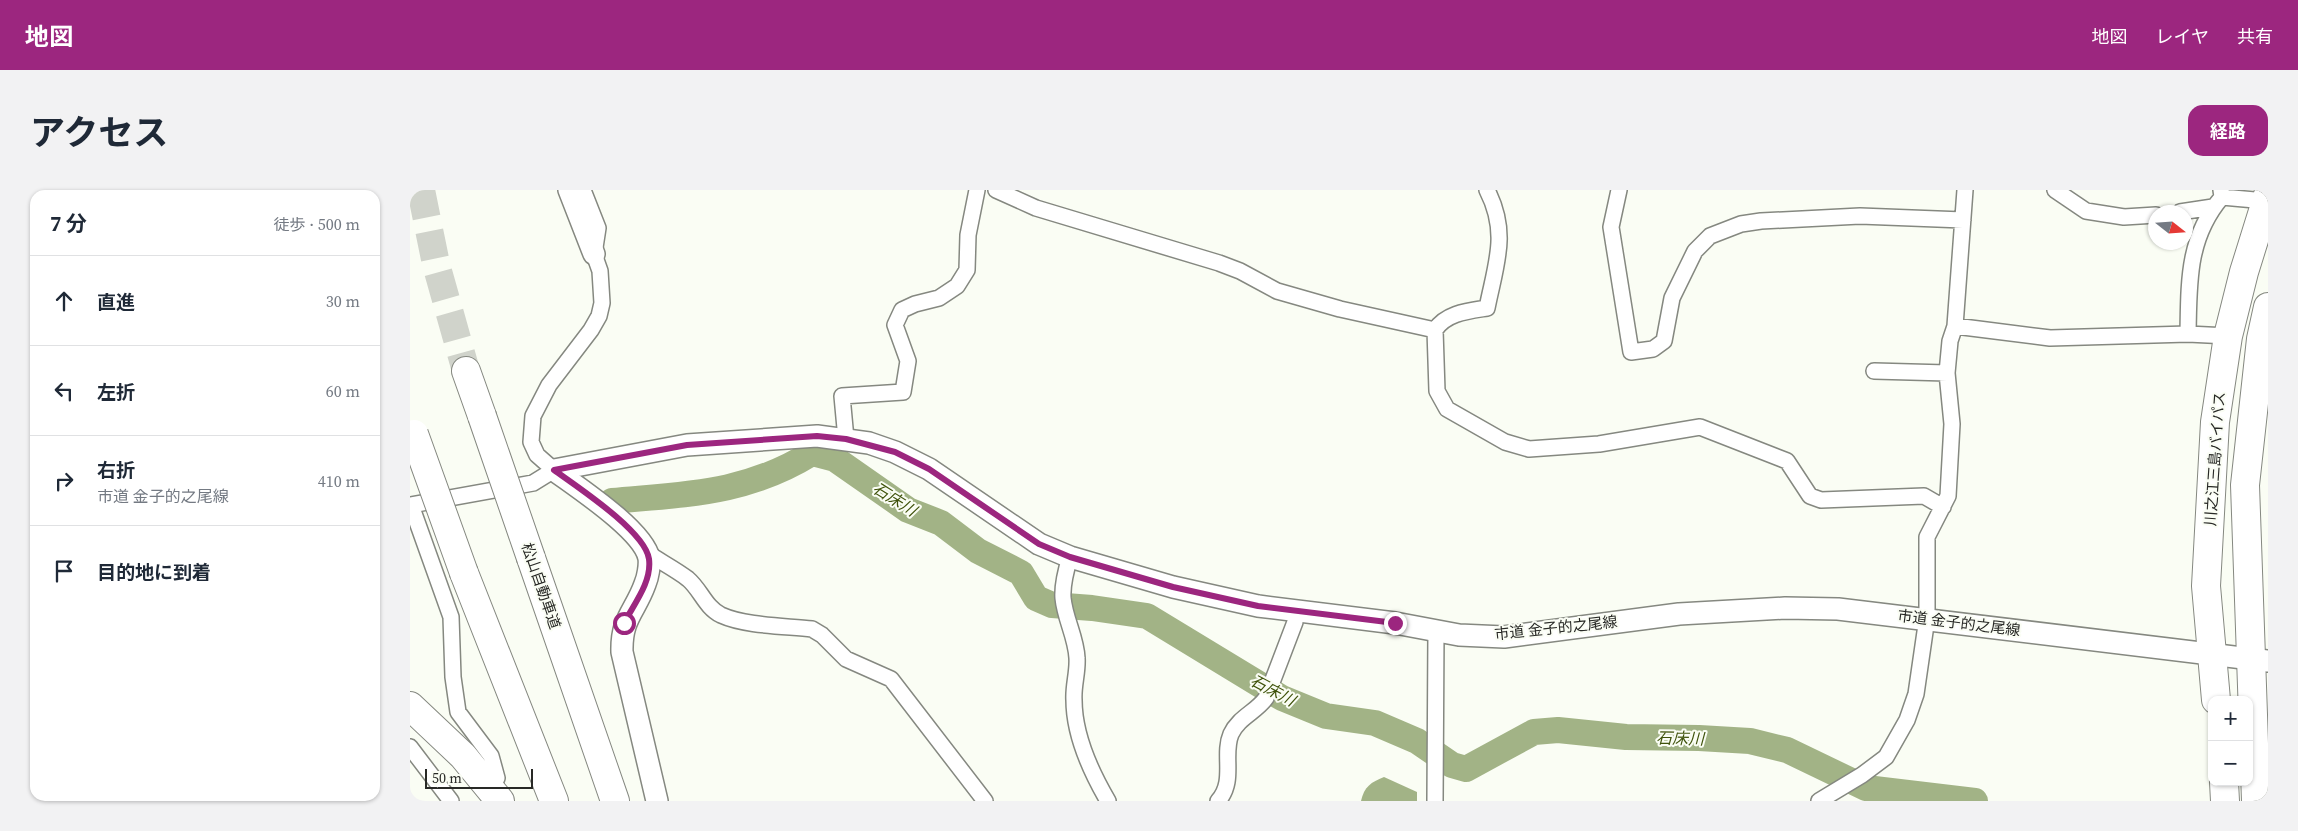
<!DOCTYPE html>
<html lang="ja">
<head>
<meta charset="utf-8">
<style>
	:root { --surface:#fff; --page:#f2f2f3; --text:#1f2937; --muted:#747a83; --line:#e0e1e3; --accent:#9c267f }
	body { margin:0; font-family:"Source Serif 4","Noto Sans JP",serif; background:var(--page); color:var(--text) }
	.controls { position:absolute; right:15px; bottom:15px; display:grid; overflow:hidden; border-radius:10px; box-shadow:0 1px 4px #0004 }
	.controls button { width:45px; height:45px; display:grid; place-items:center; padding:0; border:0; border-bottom:1px solid var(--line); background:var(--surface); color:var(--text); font:25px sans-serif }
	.compass { position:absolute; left:1738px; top:15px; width:45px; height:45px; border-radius:50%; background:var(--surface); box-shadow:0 1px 4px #0004; rotate:107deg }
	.scale { position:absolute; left:15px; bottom:12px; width:108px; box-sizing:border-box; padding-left:5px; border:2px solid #282926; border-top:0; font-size:14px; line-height:18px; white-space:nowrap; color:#282926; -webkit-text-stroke:4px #fafdf4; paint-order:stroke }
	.stop { position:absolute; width:15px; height:15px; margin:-11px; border:4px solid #9c267f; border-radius:50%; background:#fff }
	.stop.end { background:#9c267f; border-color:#fff; box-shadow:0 1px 5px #0008 }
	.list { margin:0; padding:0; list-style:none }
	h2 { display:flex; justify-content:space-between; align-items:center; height:65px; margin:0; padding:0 20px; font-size:21px }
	h2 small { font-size:16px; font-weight:400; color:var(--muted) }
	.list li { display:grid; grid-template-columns:32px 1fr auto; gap:15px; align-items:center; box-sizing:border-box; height:90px; padding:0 20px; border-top:1px solid var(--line) }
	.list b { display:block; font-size:19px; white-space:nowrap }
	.list p { margin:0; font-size:16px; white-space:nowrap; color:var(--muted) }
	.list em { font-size:16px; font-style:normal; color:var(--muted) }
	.icon { flex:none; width:28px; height:28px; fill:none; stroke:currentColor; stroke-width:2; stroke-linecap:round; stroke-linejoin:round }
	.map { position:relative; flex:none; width:1858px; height:611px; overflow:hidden; border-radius:15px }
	header { display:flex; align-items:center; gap:30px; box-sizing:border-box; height:70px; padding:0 25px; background:var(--accent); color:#fff }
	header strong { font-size:24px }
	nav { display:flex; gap:28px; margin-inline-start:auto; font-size:18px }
	.intro { display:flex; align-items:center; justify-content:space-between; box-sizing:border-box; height:120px; padding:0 30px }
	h1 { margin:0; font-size:35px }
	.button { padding:12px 22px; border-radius:15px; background:var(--accent); color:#fff; font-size:18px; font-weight:700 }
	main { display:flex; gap:30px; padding:0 30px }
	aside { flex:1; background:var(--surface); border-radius:15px; box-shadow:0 1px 4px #0004 }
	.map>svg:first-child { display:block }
	.water { fill:#a2b386 }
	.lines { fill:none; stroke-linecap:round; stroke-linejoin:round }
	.river { stroke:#a2b386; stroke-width:26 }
	.highway-tunnel { stroke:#d0d3cb; stroke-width:28; stroke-dasharray:28 14; stroke-linecap:butt }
	.street-casing { stroke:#858880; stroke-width:18 }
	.secondary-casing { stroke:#858880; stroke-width:24 }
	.highway-casing { stroke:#858880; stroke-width:30 }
	.street { stroke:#fff; stroke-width:15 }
	.secondary { stroke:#fff; stroke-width:21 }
	.highway { stroke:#fff; stroke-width:28 }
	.highway-bridge-casing { stroke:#858880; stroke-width:30; stroke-linecap:butt }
	.highway-bridge { stroke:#fff; stroke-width:28 }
	.route { stroke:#9c267f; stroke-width:6 }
	.labels { text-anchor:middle; stroke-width:4; stroke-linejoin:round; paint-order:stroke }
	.street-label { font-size:15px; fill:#282926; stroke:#fafdf4 }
	.water-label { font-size:16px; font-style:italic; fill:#3f520b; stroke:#fafdf4 }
</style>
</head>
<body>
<header>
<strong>地図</strong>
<nav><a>地図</a><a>レイヤ</a><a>共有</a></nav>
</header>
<div class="intro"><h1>アクセス</h1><a class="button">経路</a></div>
<main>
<aside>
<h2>7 分<small>徒歩 · 500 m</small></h2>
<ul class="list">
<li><svg class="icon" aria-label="ahead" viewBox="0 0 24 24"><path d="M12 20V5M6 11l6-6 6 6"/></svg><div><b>直進</b></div><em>30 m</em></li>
<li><svg class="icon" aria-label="left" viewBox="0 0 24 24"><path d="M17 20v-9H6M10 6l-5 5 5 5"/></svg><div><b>左折</b></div><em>60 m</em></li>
<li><svg class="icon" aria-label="right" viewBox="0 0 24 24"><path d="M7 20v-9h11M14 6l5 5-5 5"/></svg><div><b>右折</b><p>市道 金子的之尾線</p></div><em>410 m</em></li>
<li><svg class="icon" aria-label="arrive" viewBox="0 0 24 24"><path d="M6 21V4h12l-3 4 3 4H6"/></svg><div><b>目的地に到着</b></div></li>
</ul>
</aside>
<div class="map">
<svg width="1858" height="611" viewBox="0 0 1858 611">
	<rect width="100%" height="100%" fill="#fafdf4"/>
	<path class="water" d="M 974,587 L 1007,602 L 1007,611 L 951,611 C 954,597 961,592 974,587 Z"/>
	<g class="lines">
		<path class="river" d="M 202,311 C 277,304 336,304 402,263 L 425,269 L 498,320 L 531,333 L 568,361 L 611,383 L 626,408 L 642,415 L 682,418 L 737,426 L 872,508 L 916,526 L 965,533 L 1007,551 L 1042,575 L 1056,579 L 1124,542 L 1148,540 L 1216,547 L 1289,548 L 1340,551 L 1377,560 L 1456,598 L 1565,611"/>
		<path class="highway-tunnel" d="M 11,0 L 26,74 L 56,181"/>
		<defs>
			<path id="street" d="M 586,0 L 626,18 L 809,73 L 830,81 L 867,101 L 930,119 L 1025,140
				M 1077,0 C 1099,43 1086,73 1077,118 C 1058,121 1036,123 1025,140 L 1027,201 L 1037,219 L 1095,252 L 1119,259 L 1189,254 L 1290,237 L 1377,271 L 1400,306 L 1411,310 L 1514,306 L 1533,317
				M 1209,0 L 1201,37 L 1221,162 L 1243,159 L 1254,151 L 1262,108 L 1285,61 L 1300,46 L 1331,34 L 1351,31 L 1450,26 L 1553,30
				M 1645,0 L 1676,21 L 1714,27 L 1746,25
				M 1811,0 L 1812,7 L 1856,11
				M 1770,22 L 1803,17
				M 1545,136 L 1640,148 L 1778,144 L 1818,146
				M 1778,144 C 1779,93 1777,48 1812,7
				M 1464,181 L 1537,183
				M 436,249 L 432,206 L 493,202 L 498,171 L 485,135 L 492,120 L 505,114 L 529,108 L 547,96 L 557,80 L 558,45 L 567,0
				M 236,362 C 249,371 265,379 278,389 C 291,400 295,417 311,425 C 335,436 375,436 402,439 L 412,445 L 436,469 L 481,489 L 575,611
				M 660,367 C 656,380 652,394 653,408 C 655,429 666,447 667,468 C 668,482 663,496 664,510 C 664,544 681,582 698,611
				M 0,557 L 41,611
				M 82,599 L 87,588 L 81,566 L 48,522 L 43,487 L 41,427 L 1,315 L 123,293 L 144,280 L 127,265 L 121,252 L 123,226 L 139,195 L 181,140 L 189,126 L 192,113 L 190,81 L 184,64 L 188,38 L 173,0
				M 808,611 C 826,591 812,565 821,544 C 829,527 846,522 856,508 L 885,432
				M 1025,611 L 1026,441
				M 1409,611 L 1452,585 L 1476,567 L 1497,530 L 1506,504 L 1517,428 L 1517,347 L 1538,306 L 1542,234 L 1537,183 L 1540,151 L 1545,136 L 1555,0"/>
			<path id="secondary" d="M 159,0 L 184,64
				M 144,280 L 277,255 L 407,246 L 459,253 L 485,262 L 519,279 L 629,354 L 660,367 L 763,397 L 848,416 L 985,433 L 1049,445 L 1094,447 L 1269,424 L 1375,418 L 1428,419 L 1858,471
				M 144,280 C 167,297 233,340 239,368 C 240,375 238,387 235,394 C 225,422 211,428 212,462 L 247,611"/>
			<path id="highway" d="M 56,181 L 72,226
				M 121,368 L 205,611
				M 54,383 L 144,611
				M 1806,510 L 1796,396 L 1805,232 L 1818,146 L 1834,82 L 1858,5
				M 0,516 L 53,566 L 90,611
				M 1814,592 L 1815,611
				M 1846,611 L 1835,295 L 1851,149 L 1858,117"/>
		</defs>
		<use href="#street" class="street-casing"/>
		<use href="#secondary" class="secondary-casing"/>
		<use href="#highway" class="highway-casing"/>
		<use href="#street" class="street"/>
		<use href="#secondary" class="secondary"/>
		<use href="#highway" class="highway"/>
		<defs>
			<path id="highway-bridge" d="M 72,226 L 121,368
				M 4,244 L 54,383"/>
		</defs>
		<use href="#highway-bridge" class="highway-bridge-casing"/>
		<use href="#highway-bridge" class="highway-bridge"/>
	</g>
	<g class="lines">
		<path class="route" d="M 214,433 C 224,414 242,392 239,369 C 235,341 166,296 144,280 L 277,255 L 407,246 L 436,249 L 485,262 L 519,279 L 629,354 L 660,367 L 763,397 L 848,416 L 985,433"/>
	</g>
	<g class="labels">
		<g class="street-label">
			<text transform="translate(1805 269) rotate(-86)" y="5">川之江三島バイパス</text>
			<text transform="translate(131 396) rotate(71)" y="5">松山自動車道</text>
			<text transform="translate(1549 433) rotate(7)" y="5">市道 金子的之尾線</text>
			<text transform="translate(1146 438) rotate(-6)" y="5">市道 金子的之尾線</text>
		</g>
		<g class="water-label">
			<text transform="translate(485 309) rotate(32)" y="6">石床川</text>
			<text transform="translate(863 500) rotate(28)" y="6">石床川</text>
			<text transform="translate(1270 548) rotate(1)" y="6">石床川</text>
		</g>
	</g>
</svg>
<div class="controls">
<button>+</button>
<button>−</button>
</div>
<svg class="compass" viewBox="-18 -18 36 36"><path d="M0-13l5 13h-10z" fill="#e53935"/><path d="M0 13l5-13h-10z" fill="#747a83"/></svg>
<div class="scale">50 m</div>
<div class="stop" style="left:214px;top:433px"></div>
<div class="stop end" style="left:985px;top:433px"></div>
</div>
</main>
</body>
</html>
